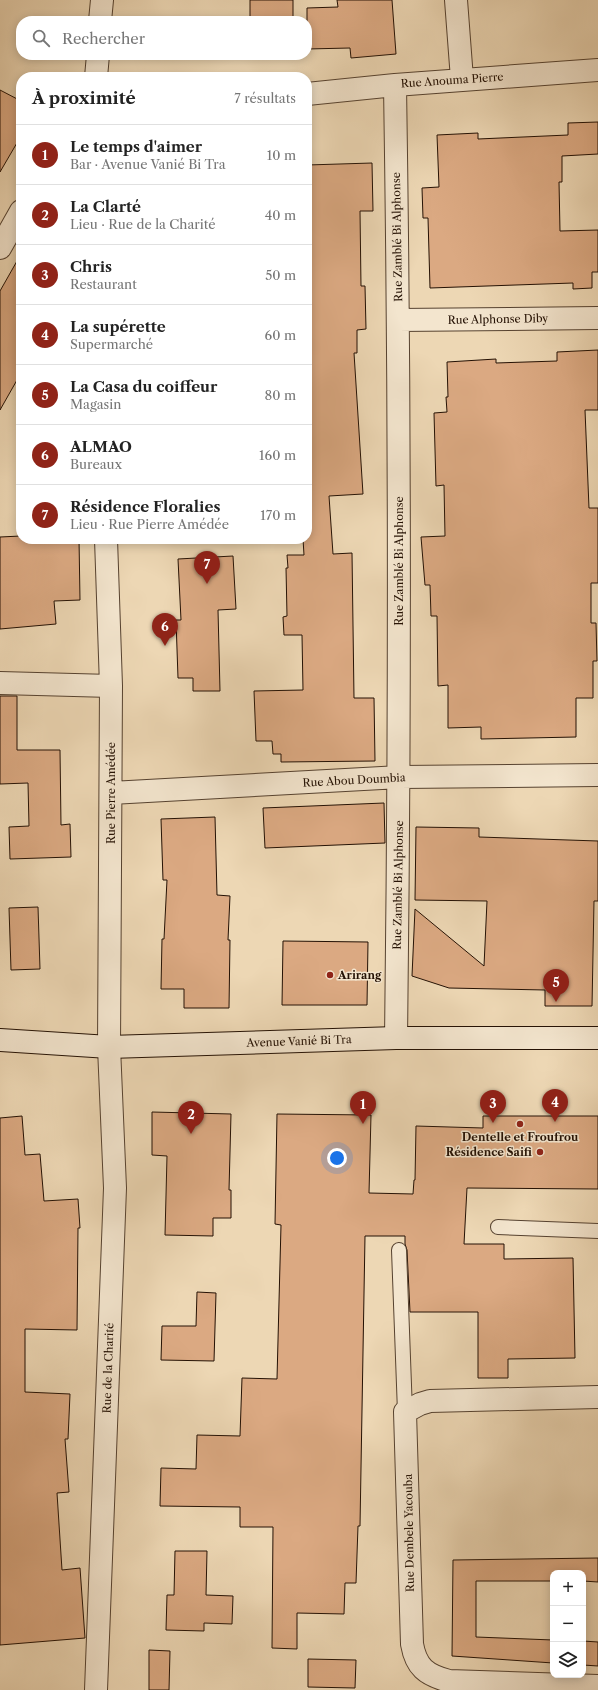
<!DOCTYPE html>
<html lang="fr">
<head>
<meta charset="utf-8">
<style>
	:root { --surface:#fff; --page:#f6f6f6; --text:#222; --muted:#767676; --line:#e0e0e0; --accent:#8f2418 }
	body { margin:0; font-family:"Libre Caslon Text",serif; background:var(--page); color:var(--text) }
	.controls { position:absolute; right:12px; bottom:12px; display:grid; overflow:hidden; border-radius:8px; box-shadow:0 2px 10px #0003 }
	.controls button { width:36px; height:36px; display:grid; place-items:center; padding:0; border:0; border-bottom:1px solid var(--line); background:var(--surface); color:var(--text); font:20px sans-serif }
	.you { position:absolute; left:337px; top:1158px; width:14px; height:14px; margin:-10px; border:3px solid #fff; border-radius:50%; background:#1a73e8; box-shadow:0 0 0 6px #1a73e833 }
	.badge { display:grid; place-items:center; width:26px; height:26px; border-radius:50%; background:var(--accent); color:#fff; font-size:13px; font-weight:700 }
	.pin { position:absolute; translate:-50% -33px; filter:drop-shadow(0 1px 2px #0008) }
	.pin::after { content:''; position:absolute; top:21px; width:14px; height:12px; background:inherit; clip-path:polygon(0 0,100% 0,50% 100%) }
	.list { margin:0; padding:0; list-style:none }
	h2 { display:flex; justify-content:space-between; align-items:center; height:52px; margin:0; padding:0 16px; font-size:17px }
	h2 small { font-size:13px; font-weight:400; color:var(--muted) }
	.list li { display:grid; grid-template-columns:26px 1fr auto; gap:12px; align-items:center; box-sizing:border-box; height:60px; padding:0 16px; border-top:1px solid var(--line) }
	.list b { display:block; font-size:15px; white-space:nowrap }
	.list p { margin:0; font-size:13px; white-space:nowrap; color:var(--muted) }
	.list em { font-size:13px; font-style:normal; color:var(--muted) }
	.icon { flex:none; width:22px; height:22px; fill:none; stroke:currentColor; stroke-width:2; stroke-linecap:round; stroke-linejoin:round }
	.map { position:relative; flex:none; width:598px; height:1690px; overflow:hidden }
	.search { position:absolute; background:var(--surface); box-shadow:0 2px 10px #0003; left:16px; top:16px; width:296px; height:44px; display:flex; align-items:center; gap:10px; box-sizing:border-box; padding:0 14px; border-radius:16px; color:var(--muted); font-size:15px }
	.panel { position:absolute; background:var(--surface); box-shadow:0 2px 10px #0003; left:16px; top:72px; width:296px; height:472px; border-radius:16px }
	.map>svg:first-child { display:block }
	.building { fill:#dba982; stroke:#241104 }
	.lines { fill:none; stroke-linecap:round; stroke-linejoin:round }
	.lane-casing { stroke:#564230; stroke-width:16 }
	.street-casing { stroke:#564230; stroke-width:24 }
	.secondary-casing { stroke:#241104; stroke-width:24 }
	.lane { stroke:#f3e5ce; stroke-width:14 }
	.street { stroke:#f3e5ce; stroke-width:22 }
	.secondary { stroke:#f3e5ce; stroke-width:22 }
	.poi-dot { fill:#8f2418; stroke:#f3e5ce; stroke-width:1.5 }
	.labels { text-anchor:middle; stroke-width:3; stroke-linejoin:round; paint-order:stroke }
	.street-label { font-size:11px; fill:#241104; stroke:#f3e5ce }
	.poi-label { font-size:11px; font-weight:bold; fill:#241104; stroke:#f3e5ce; text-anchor:start }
</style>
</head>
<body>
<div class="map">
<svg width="598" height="1690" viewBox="0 0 598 1690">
	<rect width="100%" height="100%" fill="#edd7b4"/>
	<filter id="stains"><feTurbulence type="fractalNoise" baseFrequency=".005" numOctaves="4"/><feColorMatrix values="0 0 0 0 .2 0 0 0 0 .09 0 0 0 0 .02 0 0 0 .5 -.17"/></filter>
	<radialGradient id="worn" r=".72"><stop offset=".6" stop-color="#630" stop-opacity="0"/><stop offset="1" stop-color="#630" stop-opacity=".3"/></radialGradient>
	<path class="building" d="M 250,0 L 293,0 L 293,21 L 250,21 Z
		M 337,0 L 392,0 L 396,54 L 351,58 L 350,48 L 307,49 L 307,8 L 338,7 Z
		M 0,90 L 21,101 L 21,136 L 0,172 Z
		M 598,122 L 598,154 L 562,156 L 562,182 L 559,182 L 560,231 L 598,230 L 598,272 L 592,272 L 592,288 L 573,289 L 573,283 L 430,288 L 428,218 L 423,218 L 422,188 L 439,187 L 437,135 L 478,133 L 478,139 L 568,135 L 568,123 Z
		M 372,163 L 373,211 L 360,211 L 361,286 L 365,286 L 366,329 L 357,330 L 357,353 L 354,353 L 363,494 L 329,496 L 333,554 L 352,553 L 354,698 L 374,698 L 375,761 L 281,762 L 281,754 L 273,754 L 272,741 L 256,741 L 254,691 L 303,690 L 302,635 L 284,635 L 283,617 L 287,616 L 286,568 L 288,568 L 287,555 L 304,555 L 303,539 L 307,539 L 307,165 Z
		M 21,254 L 21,373 L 0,410 L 0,291 Z
		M 598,350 L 598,410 L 585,410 L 589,508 L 598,508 L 598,583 L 591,583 L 591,623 L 596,623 L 597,661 L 593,661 L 593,698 L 576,698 L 576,737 L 481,739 L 481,727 L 448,728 L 448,685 L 438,686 L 437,616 L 431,616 L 430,585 L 425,585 L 421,537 L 445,536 L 444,485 L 436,486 L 434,413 L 447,412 L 446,397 L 448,397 L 447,362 L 496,359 L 496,363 L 557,361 L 557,352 Z
		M 21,536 L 21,539 L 79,539 L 80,600 L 54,601 L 56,624 L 0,629 L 0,537 Z
		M 233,556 L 236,609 L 218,610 L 220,691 L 193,691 L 193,678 L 178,678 L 176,620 L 181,620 L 178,559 Z
		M 0,696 L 17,696 L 17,750 L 60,750 L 61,825 L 70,824 L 71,857 L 10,859 L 9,827 L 29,826 L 28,783 L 0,784 Z
		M 384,803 L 385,843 L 265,848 L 263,808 Z
		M 215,817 L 217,895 L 230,896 L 228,940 L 230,940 L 229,1008 L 184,1008 L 184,989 L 161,989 L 162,939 L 164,939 L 167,880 L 163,880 L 161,819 Z
		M 416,827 L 479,828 L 479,837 L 598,841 L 598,901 L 594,901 L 592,1006 L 545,1006 L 545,990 L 449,988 L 412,976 L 415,909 L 484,966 L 487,901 L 415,900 Z
		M 38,907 L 40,969 L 11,970 L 9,908 Z
		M 283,941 L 368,942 L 367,1005 L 282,1005 Z
		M 152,1112 L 231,1114 L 229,1190 L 231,1190 L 231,1218 L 213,1218 L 213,1236 L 165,1235 L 167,1156 L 152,1155 Z
		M 277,1114 L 371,1115 L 369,1193 L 413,1194 L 414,1180 L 415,1180 L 416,1126 L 483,1128 L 483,1116 L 598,1116 L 598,1189 L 467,1188 L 464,1244 L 504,1244 L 504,1259 L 573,1258 L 575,1358 L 508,1359 L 508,1378 L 478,1378 L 478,1312 L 410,1312 L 407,1250 L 405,1244 L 405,1236 L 365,1236 L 360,1526 L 358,1526 L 356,1583 L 345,1583 L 344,1614 L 297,1613 L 297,1649 L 272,1648 L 273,1527 L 240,1527 L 240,1507 L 160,1506 L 161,1468 L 196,1469 L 197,1435 L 240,1436 L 242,1378 L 277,1379 L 281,1225 L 275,1224 Z
		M 22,1116 L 25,1155 L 40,1154 L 44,1201 L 78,1199 L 80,1228 L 78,1228 L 77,1330 L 25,1329 L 25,1392 L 70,1394 L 68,1439 L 65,1439 L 69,1492 L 57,1493 L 62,1570 L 80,1568 L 85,1638 L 0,1645 L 0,1118 Z
		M 197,1292 L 216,1293 L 214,1361 L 161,1360 L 162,1326 L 196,1326 Z
		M 175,1551 L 207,1551 L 206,1595 L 233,1596 L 232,1624 L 204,1623 L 204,1631 L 166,1630 L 167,1595 L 174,1595 Z
		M 598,1558 L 598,1582 L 583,1581 L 583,1573 L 553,1573 L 553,1581 L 476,1581 L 476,1637 L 553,1640 L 553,1663 L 452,1656 L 453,1560 Z
		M 583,1641 L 598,1642 L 598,1666 L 583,1665 Z
		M 149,1650 L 170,1651 L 169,1690 L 149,1690 Z
		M 308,1659 L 356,1660 L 355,1688 L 308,1687 Z"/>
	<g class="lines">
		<defs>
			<path id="lane" d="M 498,1227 L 598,1231
				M 399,1250 L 405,1412"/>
			<path id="street" d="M 456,0 L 462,79
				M 100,21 L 102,0
				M 96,77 L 98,55
				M 395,85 C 400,402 400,720 396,1038
				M 307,94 L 395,85 L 598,70
				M 0,248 L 21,211
				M 398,320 L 598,318
				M 0,683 L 111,686
				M 111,793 L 400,777 L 598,775
				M 598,1397 L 430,1401 L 420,1404 L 405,1412 L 412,1644 C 416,1667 426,1675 449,1681 L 598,1686
				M 96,1690 L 115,1188 L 109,1047 L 111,686 L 106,539"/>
			<path id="secondary" d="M 0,1040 L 109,1047 L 396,1038 L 598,1038"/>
		</defs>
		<use href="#lane" class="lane-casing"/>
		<use href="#street" class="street-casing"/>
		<use href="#secondary" class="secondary-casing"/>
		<use href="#lane" class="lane"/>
		<use href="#street" class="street"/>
		<use href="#secondary" class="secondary"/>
	</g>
	<g class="poi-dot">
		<circle cx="330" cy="975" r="4"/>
		<circle cx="520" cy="1124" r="4"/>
		<circle cx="540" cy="1152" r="4"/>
	</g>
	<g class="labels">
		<g class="street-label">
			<text transform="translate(452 80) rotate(-4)" y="4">Rue Anouma Pierre</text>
			<text transform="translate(397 237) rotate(-91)" y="4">Rue Zamblé Bi Alphonse</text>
			<text transform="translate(498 319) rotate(-1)" y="4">Rue Alphonse Diby</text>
			<text transform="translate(399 561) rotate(-90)" y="4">Rue Zamblé Bi Alphonse</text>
			<text transform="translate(354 780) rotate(-3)" y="4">Rue Abou Doumbia</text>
			<text transform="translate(111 793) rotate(-90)" y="4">Rue Pierre Amédée</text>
			<text transform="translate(398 885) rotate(-89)" y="4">Rue Zamblé Bi Alphonse</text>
			<text transform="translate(299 1041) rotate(-2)" y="4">Avenue Vanié Bi Tra</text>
			<text transform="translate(108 1368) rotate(-88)" y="4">Rue de la Charité</text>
			<text transform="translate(409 1533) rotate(-91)" y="4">Rue Dembele Yacouba</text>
		</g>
		<g class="poi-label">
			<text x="338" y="979">Arirang</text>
			<text x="520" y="1141" text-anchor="middle">Dentelle et Froufrou</text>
			<text x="532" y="1156" text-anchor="end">Résidence Saifi</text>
		</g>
	</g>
	<rect width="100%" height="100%" filter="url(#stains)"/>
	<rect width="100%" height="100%" fill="url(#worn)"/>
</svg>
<div class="controls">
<button>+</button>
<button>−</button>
<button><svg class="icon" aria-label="layers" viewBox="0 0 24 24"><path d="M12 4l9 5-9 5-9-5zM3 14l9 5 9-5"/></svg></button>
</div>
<div class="you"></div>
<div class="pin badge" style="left:363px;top:1124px">1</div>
<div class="pin badge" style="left:191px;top:1134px">2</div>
<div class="pin badge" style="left:493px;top:1123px">3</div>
<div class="pin badge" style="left:555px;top:1122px">4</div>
<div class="pin badge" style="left:556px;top:1002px">5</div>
<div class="pin badge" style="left:165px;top:646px">6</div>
<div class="pin badge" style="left:207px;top:584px">7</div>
<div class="search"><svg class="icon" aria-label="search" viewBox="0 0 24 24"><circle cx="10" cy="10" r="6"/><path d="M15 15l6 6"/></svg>Rechercher</div>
<section class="panel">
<h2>À proximité<small>7 résultats</small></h2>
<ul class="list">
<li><span class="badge">1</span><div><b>Le temps d'aimer</b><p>Bar · Avenue Vanié Bi Tra</p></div><em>10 m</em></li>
<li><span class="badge">2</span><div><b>La Clarté</b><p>Lieu · Rue de la Charité</p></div><em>40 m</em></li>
<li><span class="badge">3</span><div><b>Chris</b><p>Restaurant</p></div><em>50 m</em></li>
<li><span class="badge">4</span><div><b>La supérette</b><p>Supermarché</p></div><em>60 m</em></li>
<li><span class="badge">5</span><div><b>La Casa du coiffeur</b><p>Magasin</p></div><em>80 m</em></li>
<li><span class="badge">6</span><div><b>ALMAO</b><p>Bureaux</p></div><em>160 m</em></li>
<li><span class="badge">7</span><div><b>Résidence Floralies</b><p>Lieu · Rue Pierre Amédée</p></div><em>170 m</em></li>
</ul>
</section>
</div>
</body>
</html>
